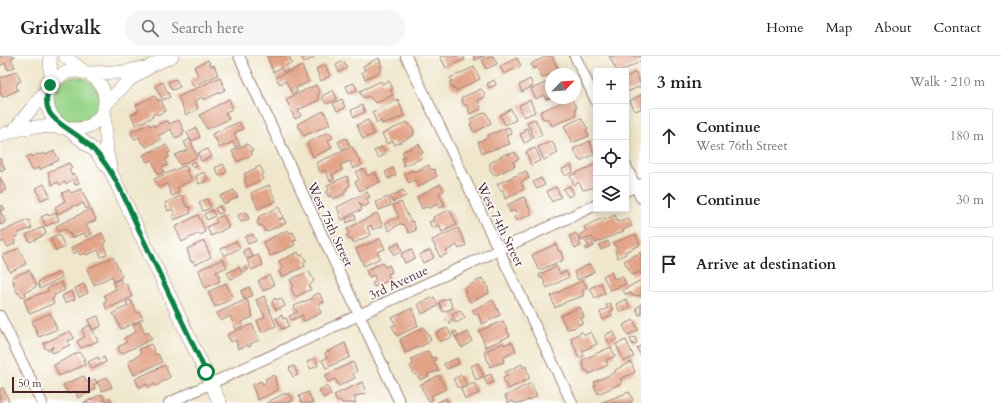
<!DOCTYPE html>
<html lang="en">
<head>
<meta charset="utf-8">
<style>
	:root { --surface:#fff; --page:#f6f6f6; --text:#202124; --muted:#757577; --line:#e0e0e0 }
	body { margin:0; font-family:Cardo,serif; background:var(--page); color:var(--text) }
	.controls { position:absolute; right:12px; top:12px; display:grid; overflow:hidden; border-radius:4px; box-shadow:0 2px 10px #0003 }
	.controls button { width:36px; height:36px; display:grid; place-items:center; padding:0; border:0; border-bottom:1px solid var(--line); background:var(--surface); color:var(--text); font:20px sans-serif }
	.compass { position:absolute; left:545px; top:12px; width:36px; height:36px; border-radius:50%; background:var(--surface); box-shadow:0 2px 10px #0003; rotate:65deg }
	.scale { position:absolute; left:12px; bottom:10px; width:78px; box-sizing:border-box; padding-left:4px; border:2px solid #4a1f2b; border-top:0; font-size:11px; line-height:14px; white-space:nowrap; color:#4a1f2b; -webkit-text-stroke:3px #fff; paint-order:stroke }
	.stop { position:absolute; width:12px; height:12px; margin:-9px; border:3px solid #0b8043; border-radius:50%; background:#fff }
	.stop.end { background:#0b8043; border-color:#fff; box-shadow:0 1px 4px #0008 }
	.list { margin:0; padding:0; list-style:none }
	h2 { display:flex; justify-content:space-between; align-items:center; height:52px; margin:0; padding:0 16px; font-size:17px }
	h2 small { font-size:13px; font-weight:400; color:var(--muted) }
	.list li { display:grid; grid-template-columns:26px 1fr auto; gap:12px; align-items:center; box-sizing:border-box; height:56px; margin:0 8px 8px; padding:0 8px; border:1px solid var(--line); border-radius:4px }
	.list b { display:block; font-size:15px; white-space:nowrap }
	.list p { margin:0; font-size:13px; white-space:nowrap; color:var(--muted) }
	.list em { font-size:13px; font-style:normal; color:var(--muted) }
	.icon { flex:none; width:22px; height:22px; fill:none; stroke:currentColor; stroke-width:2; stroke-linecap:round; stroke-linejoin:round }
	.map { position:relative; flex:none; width:641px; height:347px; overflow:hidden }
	header { display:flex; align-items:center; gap:24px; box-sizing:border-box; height:56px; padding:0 20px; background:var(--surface); border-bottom:1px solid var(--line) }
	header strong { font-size:19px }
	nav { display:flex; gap:22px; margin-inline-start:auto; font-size:14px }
	.search { width:280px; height:36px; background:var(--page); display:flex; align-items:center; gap:10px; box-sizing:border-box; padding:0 14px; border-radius:22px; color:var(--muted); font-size:15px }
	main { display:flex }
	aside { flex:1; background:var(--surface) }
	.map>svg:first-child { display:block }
	.green { fill:#98d489; stroke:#717a5a }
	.building { fill:#e2a387 }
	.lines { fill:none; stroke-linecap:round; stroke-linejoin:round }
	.minor-casing { stroke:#9c827b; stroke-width:12 }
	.tertiary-casing { stroke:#9c827b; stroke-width:14 }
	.minor { stroke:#fff; stroke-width:10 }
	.tertiary { stroke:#fff; stroke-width:13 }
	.route { stroke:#0b8043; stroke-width:5 }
	.labels { text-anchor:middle; stroke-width:3; stroke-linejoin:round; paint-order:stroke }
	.street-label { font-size:13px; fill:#4a1f2b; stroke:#fff }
</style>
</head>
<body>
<header>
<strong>Gridwalk</strong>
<div class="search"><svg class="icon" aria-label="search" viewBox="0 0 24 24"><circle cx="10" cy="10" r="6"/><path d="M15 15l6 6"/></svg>Search here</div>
<nav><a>Home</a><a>Map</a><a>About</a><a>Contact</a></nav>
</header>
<main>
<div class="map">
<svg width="641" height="347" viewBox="0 0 641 347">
	<rect width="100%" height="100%" fill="#fff"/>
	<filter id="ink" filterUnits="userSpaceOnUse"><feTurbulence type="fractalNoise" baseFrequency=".025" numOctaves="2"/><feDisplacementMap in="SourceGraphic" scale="8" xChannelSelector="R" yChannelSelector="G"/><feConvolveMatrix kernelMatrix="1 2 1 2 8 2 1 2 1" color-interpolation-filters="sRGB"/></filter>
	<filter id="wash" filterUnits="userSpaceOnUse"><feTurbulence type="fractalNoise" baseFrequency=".012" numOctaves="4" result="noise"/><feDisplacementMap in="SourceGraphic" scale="16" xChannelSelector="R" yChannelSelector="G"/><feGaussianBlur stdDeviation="0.9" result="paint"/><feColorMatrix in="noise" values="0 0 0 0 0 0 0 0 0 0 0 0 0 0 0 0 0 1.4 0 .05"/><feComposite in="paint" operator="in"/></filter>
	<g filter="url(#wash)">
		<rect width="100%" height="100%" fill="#efe6cb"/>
		<path class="green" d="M53 44a23 23 0 1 1 46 0a23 23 0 1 1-46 0Z"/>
		<g id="blocks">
			<path class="building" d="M 0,0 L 15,0 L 11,3 L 15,11 L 8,14 L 5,7 L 0,10 Z
				M 267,0 L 289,0 L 292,7 L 286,9 L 288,14 L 283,16 L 281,12 L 273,16 Z
				M 301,0 L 313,0 L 314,2 L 304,6 Z
				M 440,0 L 463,0 L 465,3 L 446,12 Z
				M 473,0 L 485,0 L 475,4 Z
				M 490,0 L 493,0 L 497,8 L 486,13 L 482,4 Z
				M 547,0 L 552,0 L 559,15 L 542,22 L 537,11 L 533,13 L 531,8 Z
				M 609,0 L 641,0 L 641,5 L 622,15 L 617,15 Z
				M 379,2 L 382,10 L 379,11 L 381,15 L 365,23 L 362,16 L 365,15 L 363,10 Z
				M 517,2 L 521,10 L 504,18 L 500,10 Z
				M 208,4 L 211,10 L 214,9 L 218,19 L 193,30 L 190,23 L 198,20 L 194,11 Z
				M 343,5 L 347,12 L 339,16 L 336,9 Z
				M 325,9 L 330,20 L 321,25 L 316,13 Z
				M 302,10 L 309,26 L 296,32 L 297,36 L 292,38 L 286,25 L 280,28 L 276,21 Z
				M 474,11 L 480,23 L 456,35 L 455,32 L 453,33 L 449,26 L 452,25 L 450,22 Z
				M 16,15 L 21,25 L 18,26 L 16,31 L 18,34 L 3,41 L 1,38 L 0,38 L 0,19 L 1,22 Z
				M 636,16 L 641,30 L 627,36 L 626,21 Z
				M 220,21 L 225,34 L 204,44 L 202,41 L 195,45 L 198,53 L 186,59 L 178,41 Z
				M 176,23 L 180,31 L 172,34 L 168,26 Z
				M 530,23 L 533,30 L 522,36 L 519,29 Z
				M 494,24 L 496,29 L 489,32 L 487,28 Z
				M 381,25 L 382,28 L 389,25 L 393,33 L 390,34 L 393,39 L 376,47 L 368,40 L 363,42 L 360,35 Z
				M 551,25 L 551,42 L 546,43 L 544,39 L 536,43 L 531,33 Z
				M 163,26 L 170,41 L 163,44 L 155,30 Z
				M 354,27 L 357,34 L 349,37 L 346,30 Z
				M 316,29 L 320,37 L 318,38 L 319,44 L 298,54 L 301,60 L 295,63 L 286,43 Z
				M 481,33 L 485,38 L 484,39 L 485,41 L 478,44 L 481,53 L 470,58 L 467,49 L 464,49 L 461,42 Z
				M 333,34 L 337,43 L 326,48 L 322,40 Z
				M 641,39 L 641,53 L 635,55 L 630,45 Z
				M 155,40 L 157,44 L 161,44 L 166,55 L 157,59 L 156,57 L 152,59 L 153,61 L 136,69 L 131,59 L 139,55 L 136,49 Z
				M 570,42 L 577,51 L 575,52 L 576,59 L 552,70 L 548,63 L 543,63 L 540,56 Z
				M 229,43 L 233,53 L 225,56 L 229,63 L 207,73 L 200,59 Z
				M 342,43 L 345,52 L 337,55 L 333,47 Z
				M 398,43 L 404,60 L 388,67 L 387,66 L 382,68 L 381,65 L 377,67 L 372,56 Z
				M 530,44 L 535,56 L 524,61 L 519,49 Z
				M 362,49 L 365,56 L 354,61 L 351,54 Z
				M 511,53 L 516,64 L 505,69 L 500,59 Z
				M 324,55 L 330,68 L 304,80 L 297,68 Z
				M 486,56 L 491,67 L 476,76 L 473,75 L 470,68 L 472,67 L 470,63 Z
				M 581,62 L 588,73 L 586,74 L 589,80 L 572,87 L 564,70 Z
				M 535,63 L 542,79 L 534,82 L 527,66 Z
				M 179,64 L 184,75 L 182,77 L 183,79 L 175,82 L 171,73 L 158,80 L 161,83 L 146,91 L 144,87 L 142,88 L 139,81 L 135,83 L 131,78 L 132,75 L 149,68 L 150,70 L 153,68 L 154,71 L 162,66 L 168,65 L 169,68 Z
				M 368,64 L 374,78 L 363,83 L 357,69 Z
				M 239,66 L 243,73 L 234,77 L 240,89 L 235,91 L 233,86 L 219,92 L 216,83 L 212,81 L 212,78 Z
				M 407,66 L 415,75 L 413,76 L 414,79 L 395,89 L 393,85 L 387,88 L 382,78 Z
				M 509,71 L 512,78 L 506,80 L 510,88 L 482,97 L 478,86 L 487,82 L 488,79 Z
				M 196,72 L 200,81 L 191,85 L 187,76 Z
				M 527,72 L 532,83 L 524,87 L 520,78 L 525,76 L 524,73 Z
				M 326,77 L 330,77 L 333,82 L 328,84 L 332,92 L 313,101 L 307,87 Z
				M 346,82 L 350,90 L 342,93 L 338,86 Z
				M 190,83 L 197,101 L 180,109 L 175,99 L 188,94 L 184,86 Z
				M 552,85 L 558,97 L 544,104 L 538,91 Z
				M 590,85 L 594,98 L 580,105 L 573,93 Z
				M 247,88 L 253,94 L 251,95 L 252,99 L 237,106 L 232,95 Z
				M 419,88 L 423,97 L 420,98 L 422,102 L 404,110 L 402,102 L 405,101 L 402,96 Z
				M 166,89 L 170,96 L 168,97 L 169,101 L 165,104 L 168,109 L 162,111 L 164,116 L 158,119 L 152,104 L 147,106 L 143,99 Z
				M 352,91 L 362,109 L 353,113 L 350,105 L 340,109 L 342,114 L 332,119 L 334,123 L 330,125 L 325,114 L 320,116 L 316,107 Z
				M 382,91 L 386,98 L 378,102 L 374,95 Z
				M 535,92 L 541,104 L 531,109 L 526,96 Z
				M 208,93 L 212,101 L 201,105 L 198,97 Z
				M 54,95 L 59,104 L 39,114 L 39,112 L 32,114 L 26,101 L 28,100 L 32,99 L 33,101 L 37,98 L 40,99 L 43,97 L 46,99 Z
				M 515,96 L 519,103 L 513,106 L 515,110 L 496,119 L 492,117 L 490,112 L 490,107 L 507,97 L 508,99 Z
				M 0,102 L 5,113 L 0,115 Z
				M 195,105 L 197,110 L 193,112 L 190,107 Z
				M 69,107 L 72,112 L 69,114 L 72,119 L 74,117 L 79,127 L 75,129 L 73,123 L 66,128 L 65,126 L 60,129 L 58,126 L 52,129 L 48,116 Z
				M 223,108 L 227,116 L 219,120 L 215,112 Z
				M 596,108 L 596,131 L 583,134 L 579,126 L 574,129 L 570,120 Z
				M 429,109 L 431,114 L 434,113 L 437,120 L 418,131 L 415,124 L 409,127 L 404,118 L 413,114 L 414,116 Z
				M 571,109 L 573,116 L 565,120 L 562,113 Z
				M 184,110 L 187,111 L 188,114 L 186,114 L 192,124 L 177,132 L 179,137 L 172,140 L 167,128 L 159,132 L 154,123 Z
				M 260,110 L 264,118 L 261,119 L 263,123 L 247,131 L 244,124 L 246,123 L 244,118 Z
				M 393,112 L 396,119 L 388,123 L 385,116 Z
				M 364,113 L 367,120 L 375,116 L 380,126 L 360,135 L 355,126 L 359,124 L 356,116 Z
				M 526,115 L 529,122 L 521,126 L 524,133 L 505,143 L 503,134 L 501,135 L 497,128 Z
				M 204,116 L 208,124 L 199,128 L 196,120 Z
				M 347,120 L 350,130 L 346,132 L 347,134 L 344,136 L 345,138 L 333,143 L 332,139 L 329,141 L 326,136 L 329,134 L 327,129 Z
				M 0,121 L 6,134 L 0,137 Z
				M 541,122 L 545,129 L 537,133 L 533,126 Z
				M 44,128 L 50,140 L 41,144 L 36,132 Z
				M 440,128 L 444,135 L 439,137 L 445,150 L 439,152 L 437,148 L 430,152 L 426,151 L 422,153 L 417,141 Z
				M 269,129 L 276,145 L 258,153 L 251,137 Z
				M 570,130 L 574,138 L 568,141 L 563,133 Z
				M 556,131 L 561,141 L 552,146 L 547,135 Z
				M 81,133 L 90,151 L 86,153 L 83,147 L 77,150 L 76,149 L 58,158 L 55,151 L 65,145 L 62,137 L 69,134 L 71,137 Z
				M 234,134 L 238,141 L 224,148 L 220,140 Z
				M 403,134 L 406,140 L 393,146 L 390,141 Z
				M 367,136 L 370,141 L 366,143 L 369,148 L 363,151 L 359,146 L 362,154 L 360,156 L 359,154 L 342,164 L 337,151 Z
				M 182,139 L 186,150 L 190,151 L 191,157 L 174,164 L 172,160 L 175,158 L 172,153 L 168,155 L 165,147 Z
				M 388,141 L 391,149 L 379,154 L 376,146 Z
				M 524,141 L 532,158 L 516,165 L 514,161 L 517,159 L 515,154 L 510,156 L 507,149 Z
				M 207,143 L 211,152 L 203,155 L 199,147 Z
				M 401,146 L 411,166 L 413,165 L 416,174 L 409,177 L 404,168 L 402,169 L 401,167 L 389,175 L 385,167 L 399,161 L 393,149 Z
				M 2,149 L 5,153 L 0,155 L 6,166 L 0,169 L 0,150 Z
				M 220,150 L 223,156 L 218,158 L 215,152 Z
				M 279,151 L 283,161 L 278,164 L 283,162 L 286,167 L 265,176 L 262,169 L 259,170 L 257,165 L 260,164 L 258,161 Z
				M 91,153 L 96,164 L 86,169 L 92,178 L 86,181 L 84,177 L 71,182 L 70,177 L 68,178 L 66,173 L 58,176 L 56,170 Z
				M 212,154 L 215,160 L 207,164 L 204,158 Z
				M 450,154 L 457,169 L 442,176 L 439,169 L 432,172 L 429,166 L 434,164 L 433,161 Z
				M 246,156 L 249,163 L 241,166 L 238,159 Z
				M 56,157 L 59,164 L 46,170 L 41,161 L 48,158 L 49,160 Z
				M 377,157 L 383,170 L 373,174 L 371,169 L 367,171 L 371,179 L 354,187 L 352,183 L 349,184 L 347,179 L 349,177 L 347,173 Z
				M 198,159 L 205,174 L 204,177 L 200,179 L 199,177 L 182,186 L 175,171 Z
				M 223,159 L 229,171 L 211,180 L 207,171 L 217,166 L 215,163 Z
				M 355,159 L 356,163 L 347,167 L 346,163 Z
				M 615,159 L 618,166 L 629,163 L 632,170 L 623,174 L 624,175 L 595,187 L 592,181 L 581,185 L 579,179 L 586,175 L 584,171 L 596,165 L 604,162 L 604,164 Z
				M 29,164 L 32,172 L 18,177 L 19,179 L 15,181 L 17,183 L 14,185 L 15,187 L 12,189 L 8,191 L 3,185 L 0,187 L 0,176 Z
				M 43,171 L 46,178 L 30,186 L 26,179 Z
				M 458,172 L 466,189 L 459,193 L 457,189 L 446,195 L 447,198 L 440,201 L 432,184 Z
				M 288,174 L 290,177 L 293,176 L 297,184 L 293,185 L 295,189 L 270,200 L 263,186 Z
				M 102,177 L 106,186 L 103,187 L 107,198 L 101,201 L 98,194 L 86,199 L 85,197 L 80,199 L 78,195 L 73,198 L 71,192 Z
				M 576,177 L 581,190 L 575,192 L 569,180 Z
				M 59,178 L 65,191 L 56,195 L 50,182 Z
				M 253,178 L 256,185 L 248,188 L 245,181 Z
				M 633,179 L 636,179 L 640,189 L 625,196 L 626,198 L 618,202 L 615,196 L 618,195 L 613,187 Z
				M 380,183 L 385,193 L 377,196 L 380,202 L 364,210 L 356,193 Z
				M 591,184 L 594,190 L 586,194 L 585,192 L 589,191 L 586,186 Z
				M 204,185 L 211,201 L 195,209 L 193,205 L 191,206 L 187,193 Z
				M 236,185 L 240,192 L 224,200 L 221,193 Z
				M 608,185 L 610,190 L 601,194 L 599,189 Z
				M 399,187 L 402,195 L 394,199 L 390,191 Z
				M 556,188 L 559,196 L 561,195 L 563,204 L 540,214 L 538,213 L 532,199 Z
				M 19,192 L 26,208 L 10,216 L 2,200 Z
				M 248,192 L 253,200 L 247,203 L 243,195 Z
				M 411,193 L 415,202 L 405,207 L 401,198 Z
				M 430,194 L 434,202 L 423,207 L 419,199 Z
				M 298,196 L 300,200 L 303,199 L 306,205 L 303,206 L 305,210 L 282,221 L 279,215 L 283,213 L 279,205 Z
				M 641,196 L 641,219 L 640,216 L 632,219 L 624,205 Z
				M 258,199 L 263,209 L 252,214 L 247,204 Z
				M 113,201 L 122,221 L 114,225 L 112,220 L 94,229 L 87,213 Z
				M 223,203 L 227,211 L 216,216 L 220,221 L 218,221 L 220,225 L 205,232 L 199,214 Z
				M 383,207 L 385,211 L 389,209 L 392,216 L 388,218 L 390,224 L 374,231 L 372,227 L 376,225 L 374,219 L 369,221 L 366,214 Z
				M 590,208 L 594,216 L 578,224 L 574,216 Z
				M 246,210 L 248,214 L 244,216 L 242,213 Z
				M 556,210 L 560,218 L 566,215 L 569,221 L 547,232 L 542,221 L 540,222 L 539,219 Z
				M 239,211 L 242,218 L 231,223 L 227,217 Z
				M 29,214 L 37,230 L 28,235 L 25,236 L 26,239 L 22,241 L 20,237 L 18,238 L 13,227 L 15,226 L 12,224 L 13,221 Z
				M 309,215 L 314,225 L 309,230 L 311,233 L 296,241 L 291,233 L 293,229 L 290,224 Z
				M 59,216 L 62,221 L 40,233 L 38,226 Z
				M 611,216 L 614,223 L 622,220 L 626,228 L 610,234 L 603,220 Z
				M 269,219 L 274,229 L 263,235 L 258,225 Z
				M 482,222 L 485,228 L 487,227 L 489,237 L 470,246 L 464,233 Z
				M 120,223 L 122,228 L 126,227 L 132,241 L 107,253 L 104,247 L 107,245 L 104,239 L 116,233 L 113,226 Z
				M 583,224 L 587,232 L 583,234 L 583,240 L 568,245 L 555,252 L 551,240 Z
				M 641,224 L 641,241 L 640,239 L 632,240 L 631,237 L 625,238 L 623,234 Z
				M 61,226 L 65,234 L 54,239 L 55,241 L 52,243 L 54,247 L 30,258 L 24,244 L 48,235 L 47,233 Z
				M 226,227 L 233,242 L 215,251 L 208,236 Z
				M 601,227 L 605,237 L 595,242 L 590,232 Z
				M 84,228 L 88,237 L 79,241 L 75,232 Z
				M 249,231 L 253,239 L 244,243 L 241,235 Z
				M 72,235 L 75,243 L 65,247 L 62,240 Z
				M 319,237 L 324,246 L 318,249 L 321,257 L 305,265 L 303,264 L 303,259 L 292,264 L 289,260 L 297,256 L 294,250 L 313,242 L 312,240 Z
				M 264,240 L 276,270 L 262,276 L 257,265 L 265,261 L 256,244 Z
				M 434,241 L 438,250 L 422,258 L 418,248 Z
				M 275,242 L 276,244 L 281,242 L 285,250 L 276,254 L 272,246 Z
				M 449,242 L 453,252 L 443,256 L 439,246 Z
				M 247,243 L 253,261 L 241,266 L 243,270 L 236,273 L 230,260 L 221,265 L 217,257 Z
				M 626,243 L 630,251 L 620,256 L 616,248 Z
				M 131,244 L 137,257 L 139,256 L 143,263 L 121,273 L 113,257 L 128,250 L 126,246 Z
				M 493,244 L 500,259 L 482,268 L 478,257 L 475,258 L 473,254 Z
				M 610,247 L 613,254 L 610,256 L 612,259 L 603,264 L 600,256 L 608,252 L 606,249 Z
				M 641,248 L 641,259 L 639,259 L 636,252 Z
				M 580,251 L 584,261 L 581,262 L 583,267 L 576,270 L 574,272 L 567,273 L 560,260 Z
				M 412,252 L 418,270 L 397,280 L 392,270 L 396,269 L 392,262 Z
				M 460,254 L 465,262 L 456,267 L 452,258 Z
				M 50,257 L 57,273 L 39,281 L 32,265 Z
				M 282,259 L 283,263 L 286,262 L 289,270 L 282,273 L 276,262 Z
				M 98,260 L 101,270 L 93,274 L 88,264 Z
				M 452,263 L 454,266 L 450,268 L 449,265 Z
				M 634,264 L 638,274 L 628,279 L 623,269 Z
				M 503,265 L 510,280 L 486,291 L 479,275 Z
				M 140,266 L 145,278 L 148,276 L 152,283 L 121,298 L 118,291 L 127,286 L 124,282 L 136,276 L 133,269 Z
				M 252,268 L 259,284 L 250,288 L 251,290 L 249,291 L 248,289 L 238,293 L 236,284 L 231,286 L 227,279 Z
				M 90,269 L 98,285 L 81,292 L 77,285 L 85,281 L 82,273 Z
				M 424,271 L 431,284 L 428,287 L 405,297 L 400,283 Z
				M 447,272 L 452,281 L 440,286 L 436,277 Z
				M 70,275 L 74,282 L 68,285 L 70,289 L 53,297 L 51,295 L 53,290 L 49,294 L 45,292 L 44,287 Z
				M 456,275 L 458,280 L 455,281 L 453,276 Z
				M 613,275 L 617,283 L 609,287 L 605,279 Z
				M 468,276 L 472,285 L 462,292 L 456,282 Z
				M 582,276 L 585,279 L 591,276 L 597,288 L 582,295 L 584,300 L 579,302 L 571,282 Z
				M 635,281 L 637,287 L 633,289 L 630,283 Z
				M 626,284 L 634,301 L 624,305 L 616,288 Z
				M 512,286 L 516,295 L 504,301 L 503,303 L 504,306 L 489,311 L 490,309 L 484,296 L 503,287 L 504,289 Z
				M 345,287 L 350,301 L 326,312 L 322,304 L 327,302 L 325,297 Z
				M 151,288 L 156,299 L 158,298 L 162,306 L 134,319 L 128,306 L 141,298 L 139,293 Z
				M 641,290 L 641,300 L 637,292 Z
				M 611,291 L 615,300 L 606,304 L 608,309 L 589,318 L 587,314 L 585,315 L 582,304 Z
				M 428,295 L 432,302 L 435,301 L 436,304 L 433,305 L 439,315 L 428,318 L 429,320 L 420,324 L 417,318 L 415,319 L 410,310 L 413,309 L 411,303 Z
				M 79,296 L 85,303 L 83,304 L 85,309 L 59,320 L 54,309 Z
				M 98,301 L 99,304 L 104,301 L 106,306 L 92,313 L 88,306 Z
				M 315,302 L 318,309 L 311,313 L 307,306 Z
				M 457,302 L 459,308 L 447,313 L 444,308 Z
				M 353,306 L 357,315 L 353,318 L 355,322 L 339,330 L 335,323 L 328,326 L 324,320 Z
				M 631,306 L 635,316 L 620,323 L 622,327 L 598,338 L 594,330 L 596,329 L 594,326 L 616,316 L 615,314 Z
				M 478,307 L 484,320 L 476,324 L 471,310 Z
				M 522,308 L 523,312 L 526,310 L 529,323 L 508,333 L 503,322 L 508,320 L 505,316 Z
				M 165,309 L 170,321 L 156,330 L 155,328 L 148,331 L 147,328 L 139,331 L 135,323 Z
				M 294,310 L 298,319 L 293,321 L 289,312 Z
				M 491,318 L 494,326 L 487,329 L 484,321 Z
				M 274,319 L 278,334 L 258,344 L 252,329 L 261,325 L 262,328 L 267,326 L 265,323 Z
				M 439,319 L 446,333 L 431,340 L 433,344 L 429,345 L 420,329 Z
				M 462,319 L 466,328 L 458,332 L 453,323 Z
				M 84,320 L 87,327 L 95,323 L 97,327 L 94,329 L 95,333 L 78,342 L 75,334 L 68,338 L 63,329 Z
				M 107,321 L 112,331 L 102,335 L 97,326 Z
				M 362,326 L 366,337 L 354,341 L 356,347 L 342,347 L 340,344 L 337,346 L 334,339 Z
				M 474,327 L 479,337 L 465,343 L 461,333 Z
				M 531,327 L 537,340 L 522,347 L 514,347 L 513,345 L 508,347 L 505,340 Z
				M 327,330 L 331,338 L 323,342 L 319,334 Z
				M 3,332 L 7,340 L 9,347 L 0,347 L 0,333 Z
				M 308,336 L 313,347 L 302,347 L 299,340 Z
				M 629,336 L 633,344 L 628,347 L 601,347 Z
				M 285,337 L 286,339 L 289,337 L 293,344 L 287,347 L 266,347 Z
				M 102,338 L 106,346 L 109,341 L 112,347 L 83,347 Z
				M 446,342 L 448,347 L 436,347 Z"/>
		</g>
	</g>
	<g filter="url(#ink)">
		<use href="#blocks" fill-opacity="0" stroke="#9c827b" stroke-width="1"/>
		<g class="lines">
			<defs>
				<path id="minor" d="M 239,0 L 400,347
					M 406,0 L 572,347
					M 575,0 L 596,45
					M 626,110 L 641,142
					M 626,135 L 641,128
					M 0,260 L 42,347
					M 169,347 L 596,149"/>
				<path id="tertiary" d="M 50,0 L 51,28
					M 65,0 L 84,16
					M47 44a29 29 0 1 1 58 0a29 29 0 1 1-58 0Z
					M 87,17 L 125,16 L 141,12
					M 105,49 L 129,24 L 154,8 L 172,0
					M 104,53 L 107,97 L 111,116 L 220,347
					M 15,73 L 48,32
					M 68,73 L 94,94 L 109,113
					M 0,80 C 22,70 41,69 65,72"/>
			</defs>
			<use href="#minor" class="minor-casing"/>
			<use href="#tertiary" class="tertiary-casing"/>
			<use href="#minor" class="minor"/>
			<use href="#tertiary" class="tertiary"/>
		</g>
	</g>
	<g class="lines" filter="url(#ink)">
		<path class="route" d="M 50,29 C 37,62 63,67 83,84 C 115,109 128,152 145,187 C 165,230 186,273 206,316"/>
	</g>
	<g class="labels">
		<g class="street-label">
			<text transform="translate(331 168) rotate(65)" y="5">West 75th Street</text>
			<text transform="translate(501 168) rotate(64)" y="5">West 74th Street</text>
			<text transform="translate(398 226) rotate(-25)" y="5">3rd Avenue</text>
		</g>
	</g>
</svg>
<div class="controls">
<button>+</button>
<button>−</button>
<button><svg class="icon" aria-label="locate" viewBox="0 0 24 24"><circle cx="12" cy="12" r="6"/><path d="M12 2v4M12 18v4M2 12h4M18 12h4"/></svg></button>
<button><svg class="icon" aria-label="layers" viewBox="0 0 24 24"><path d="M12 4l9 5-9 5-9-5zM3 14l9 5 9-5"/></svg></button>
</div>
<svg class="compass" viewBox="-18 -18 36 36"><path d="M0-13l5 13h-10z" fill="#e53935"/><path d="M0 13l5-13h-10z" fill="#757577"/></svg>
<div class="scale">50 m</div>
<div class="stop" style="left:206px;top:316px"></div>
<div class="stop end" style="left:50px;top:29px"></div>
</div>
<aside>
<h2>3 min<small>Walk · 210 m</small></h2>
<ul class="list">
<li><svg class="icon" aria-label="ahead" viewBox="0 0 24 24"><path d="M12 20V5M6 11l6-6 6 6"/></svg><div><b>Continue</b><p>West 76th Street</p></div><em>180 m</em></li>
<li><svg class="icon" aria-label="ahead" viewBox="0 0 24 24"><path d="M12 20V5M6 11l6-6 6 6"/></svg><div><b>Continue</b></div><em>30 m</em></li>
<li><svg class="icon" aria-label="arrive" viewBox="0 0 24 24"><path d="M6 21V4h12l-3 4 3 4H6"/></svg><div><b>Arrive at destination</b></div></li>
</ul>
</aside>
</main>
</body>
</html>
